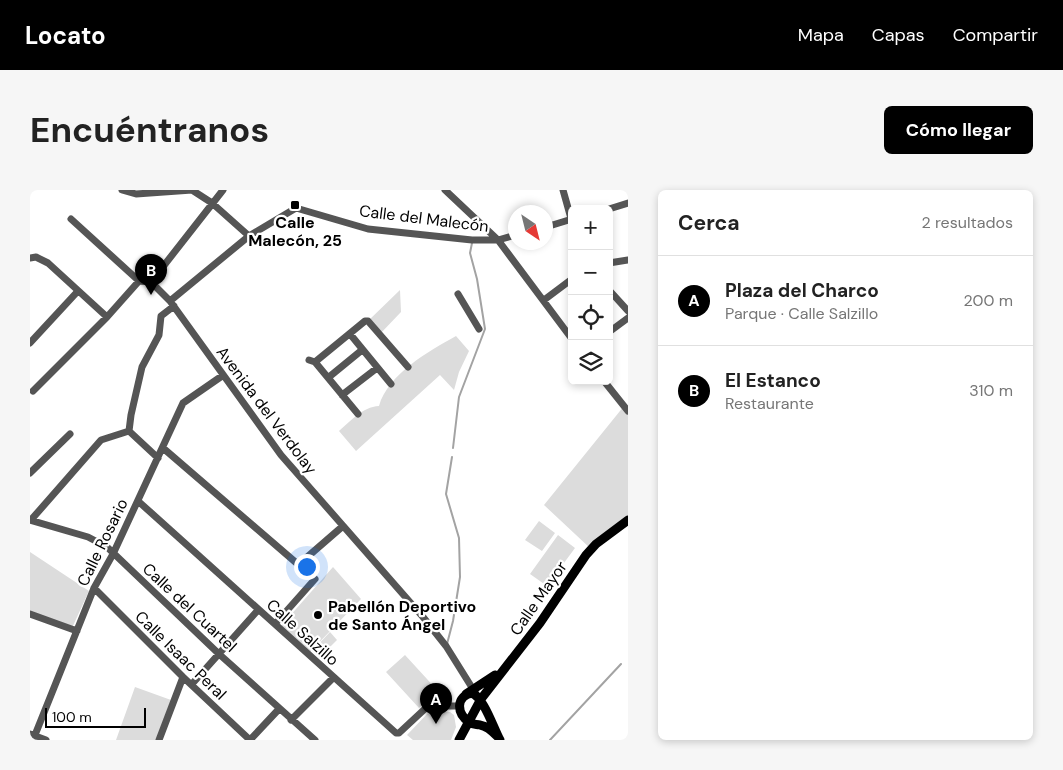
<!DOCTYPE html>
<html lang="es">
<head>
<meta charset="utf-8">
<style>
	:root { --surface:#fff; --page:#f6f6f6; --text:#222; --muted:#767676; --line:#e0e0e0; --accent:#000 }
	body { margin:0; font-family:"DM Sans",sans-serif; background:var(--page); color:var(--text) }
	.controls { position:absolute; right:15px; top:15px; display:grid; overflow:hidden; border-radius:8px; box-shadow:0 2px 8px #0003 }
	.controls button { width:45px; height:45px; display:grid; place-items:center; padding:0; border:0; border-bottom:1px solid var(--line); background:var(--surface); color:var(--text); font:25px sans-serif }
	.compass { position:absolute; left:478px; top:15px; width:45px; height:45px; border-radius:50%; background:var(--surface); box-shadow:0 2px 8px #0003; rotate:145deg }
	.scale { position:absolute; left:15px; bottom:12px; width:101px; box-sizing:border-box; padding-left:5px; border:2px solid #000; border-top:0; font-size:14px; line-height:18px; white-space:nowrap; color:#000; -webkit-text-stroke:4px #fff; paint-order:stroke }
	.you { position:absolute; left:276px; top:376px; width:18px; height:18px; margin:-12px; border:4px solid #fff; border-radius:50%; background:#1a73e8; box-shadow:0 0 0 8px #1a73e833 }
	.badge { display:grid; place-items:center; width:32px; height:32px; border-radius:50%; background:var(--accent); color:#fff; font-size:16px; font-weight:700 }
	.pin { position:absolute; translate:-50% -41px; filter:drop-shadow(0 1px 2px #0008) }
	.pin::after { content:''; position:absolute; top:26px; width:18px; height:15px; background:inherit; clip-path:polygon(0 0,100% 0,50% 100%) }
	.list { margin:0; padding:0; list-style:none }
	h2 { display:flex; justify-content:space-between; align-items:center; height:65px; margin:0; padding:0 20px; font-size:21px }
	h2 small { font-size:16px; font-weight:400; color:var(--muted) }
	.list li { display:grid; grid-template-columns:32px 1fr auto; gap:15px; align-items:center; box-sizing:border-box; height:90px; padding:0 20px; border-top:1px solid var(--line) }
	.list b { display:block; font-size:19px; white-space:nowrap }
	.list p { margin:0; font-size:16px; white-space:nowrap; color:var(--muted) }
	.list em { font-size:16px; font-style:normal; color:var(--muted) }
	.icon { flex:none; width:28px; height:28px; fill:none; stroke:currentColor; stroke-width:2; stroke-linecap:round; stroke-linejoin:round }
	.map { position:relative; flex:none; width:598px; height:550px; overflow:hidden; border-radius:8px }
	header { display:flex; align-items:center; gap:30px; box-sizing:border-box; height:70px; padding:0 25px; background:var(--accent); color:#fff }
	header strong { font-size:24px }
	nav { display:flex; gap:28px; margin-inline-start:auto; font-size:18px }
	.intro { display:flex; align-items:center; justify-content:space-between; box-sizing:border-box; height:120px; padding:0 30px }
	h1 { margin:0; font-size:35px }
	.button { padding:12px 22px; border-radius:8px; background:var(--accent); color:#fff; font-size:18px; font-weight:700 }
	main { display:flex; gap:30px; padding:0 30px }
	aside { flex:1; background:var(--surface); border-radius:8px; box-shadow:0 2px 8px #0003 }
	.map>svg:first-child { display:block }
	.green { fill:#dcdcdc }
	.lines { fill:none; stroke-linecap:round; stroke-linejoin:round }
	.stream { stroke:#a3a3a3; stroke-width:2 }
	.minor { stroke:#555; stroke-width:7 }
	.major { stroke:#000; stroke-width:9 }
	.poi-dot { fill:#000; stroke:#fff; stroke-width:2 }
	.labels { text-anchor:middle; stroke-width:4.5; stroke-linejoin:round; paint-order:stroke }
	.street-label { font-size:16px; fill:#000; stroke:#fff }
	.poi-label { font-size:16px; font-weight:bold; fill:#000; stroke:#fff }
</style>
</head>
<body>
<header>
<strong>Locato</strong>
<nav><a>Mapa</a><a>Capas</a><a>Compartir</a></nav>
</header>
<div class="intro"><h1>Encuéntranos</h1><a class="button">Cómo llegar</a></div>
<main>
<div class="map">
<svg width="598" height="550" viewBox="0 0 598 550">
	<rect width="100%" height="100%" fill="#fff"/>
	<path class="green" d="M 370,100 L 371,122 L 350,144 L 338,131 Z
		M 426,146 L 439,161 L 429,182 L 424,200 L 410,185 L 326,261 L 309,241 C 321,231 332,217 349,216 C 358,184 399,161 426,146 Z
		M 594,216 L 598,221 L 598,330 L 561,359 L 514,315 Z
		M 509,331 L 525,343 L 512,361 L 495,350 Z
		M 528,345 L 545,358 L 517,396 L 500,384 Z
		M 0,362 L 59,401 L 42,438 L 0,422 Z
		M 303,377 L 331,409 L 278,464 L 251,436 Z
		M 300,442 L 307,450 L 291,466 L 284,459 Z
		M 375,465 L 408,501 L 389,518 L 356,482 Z
		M 105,497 L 141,510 L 126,550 L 86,550 Z
		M 403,521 L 420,522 L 424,525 L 426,537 L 421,550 L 383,550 L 377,545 L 397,524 Z"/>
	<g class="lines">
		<path class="stream" d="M 423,258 L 429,207 L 455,139 L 447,89 L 440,63 L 442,53
			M 417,454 L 423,431 L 430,387 L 429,348 L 416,304 L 422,267
			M 520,550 L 591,474"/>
		<path class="minor" d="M 92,0 L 106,4 L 162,0 L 182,13 L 219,46
			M 415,0 L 468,50 L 542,149
			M 533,0 L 542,32
			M 579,19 L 598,13
			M 41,29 L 109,91 L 121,92 L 140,111 L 251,265 L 393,427 L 416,456 L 446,504
			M 516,37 L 542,29
			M 0,68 L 6,67 L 18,73 L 77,127
			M 579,73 L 598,70
			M 121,92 L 193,0
			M 579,100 L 598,121
			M 428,104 L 449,139
			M 514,110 L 542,89
			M 140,111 L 219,46 L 266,18 L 338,39 L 442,50 L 468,50 L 486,45
			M 579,142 L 598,128
			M 320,144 L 361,194
			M 0,153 L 48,101
			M 279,170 L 285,172 L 335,131 L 338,131 L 378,177
			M 285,172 L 328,224
			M 299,187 L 332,160
			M 574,191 L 598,221
			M 3,201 L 77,127 L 109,91
			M 312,205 L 347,178
			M 99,241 L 101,225 L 112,177 L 129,145 L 131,126 L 144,116
			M 99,241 L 128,268
			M 133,258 L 285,389 L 245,434
			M 0,283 L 40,244
			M 108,311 L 366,543 L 369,543 L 398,516 L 429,516
			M 0,330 L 58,347 L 77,357 L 189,464 L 285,550
			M 1,330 L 71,250 L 99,241
			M 268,375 L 313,336
			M 64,398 L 153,487 L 220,550
			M 0,424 L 47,441
			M 162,494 L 228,420
			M 261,530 L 303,488
			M 0,544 L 16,550
			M 3,550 L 64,398 L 83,364 L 153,213 L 192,186
			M 129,550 L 153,487
			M 220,550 L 249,519"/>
		<path class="major" d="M 436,504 L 465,485
			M 469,548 C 464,543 458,536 450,535 C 446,534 443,535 439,532 C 426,523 426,506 442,503 C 454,508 463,537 470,550
			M 429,550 L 451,509 L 510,433 L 556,365 L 566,354 L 598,330"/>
	</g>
	<g class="poi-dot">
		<rect x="260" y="10" width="10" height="10" rx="2.5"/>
		<circle cx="288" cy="425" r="5"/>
	</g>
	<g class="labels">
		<g class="street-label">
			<text transform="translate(394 28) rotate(7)" y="6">Calle del Malecón</text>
			<text transform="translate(237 220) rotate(53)" y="6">Avenida del Verdolay</text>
			<text transform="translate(72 352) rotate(-64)" y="6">Calle Rosario</text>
			<text transform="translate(508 408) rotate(-55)" y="6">Calle Mayor</text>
			<text transform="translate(160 417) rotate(43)" y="6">Calle del Cuartel</text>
			<text transform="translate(273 442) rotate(42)" y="6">Calle Salzillo</text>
			<text transform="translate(151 465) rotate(44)" y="6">Calle Isaac Peral</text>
		</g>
		<g class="poi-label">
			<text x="265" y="38">Calle<tspan x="265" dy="18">Malecón, 25</tspan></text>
			<text x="298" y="422" text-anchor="start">Pabellón Deportivo<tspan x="298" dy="18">de Santo Ángel</tspan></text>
		</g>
	</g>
</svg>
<div class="controls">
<button>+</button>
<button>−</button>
<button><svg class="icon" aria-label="locate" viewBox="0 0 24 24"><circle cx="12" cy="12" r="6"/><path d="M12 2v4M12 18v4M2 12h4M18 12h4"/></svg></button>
<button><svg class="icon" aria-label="layers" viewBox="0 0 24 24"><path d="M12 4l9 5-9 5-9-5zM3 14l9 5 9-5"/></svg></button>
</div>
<svg class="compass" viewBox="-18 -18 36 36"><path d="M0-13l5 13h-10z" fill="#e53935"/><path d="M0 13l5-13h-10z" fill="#767676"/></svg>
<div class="scale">100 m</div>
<div class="you"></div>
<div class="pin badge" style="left:406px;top:534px">A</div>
<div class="pin badge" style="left:121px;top:105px">B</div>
</div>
<aside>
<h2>Cerca<small>2 resultados</small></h2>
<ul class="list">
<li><span class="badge">A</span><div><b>Plaza del Charco</b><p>Parque · Calle Salzillo</p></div><em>200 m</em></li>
<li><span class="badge">B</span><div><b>El Estanco</b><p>Restaurante</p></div><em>310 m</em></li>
</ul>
</aside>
</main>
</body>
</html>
